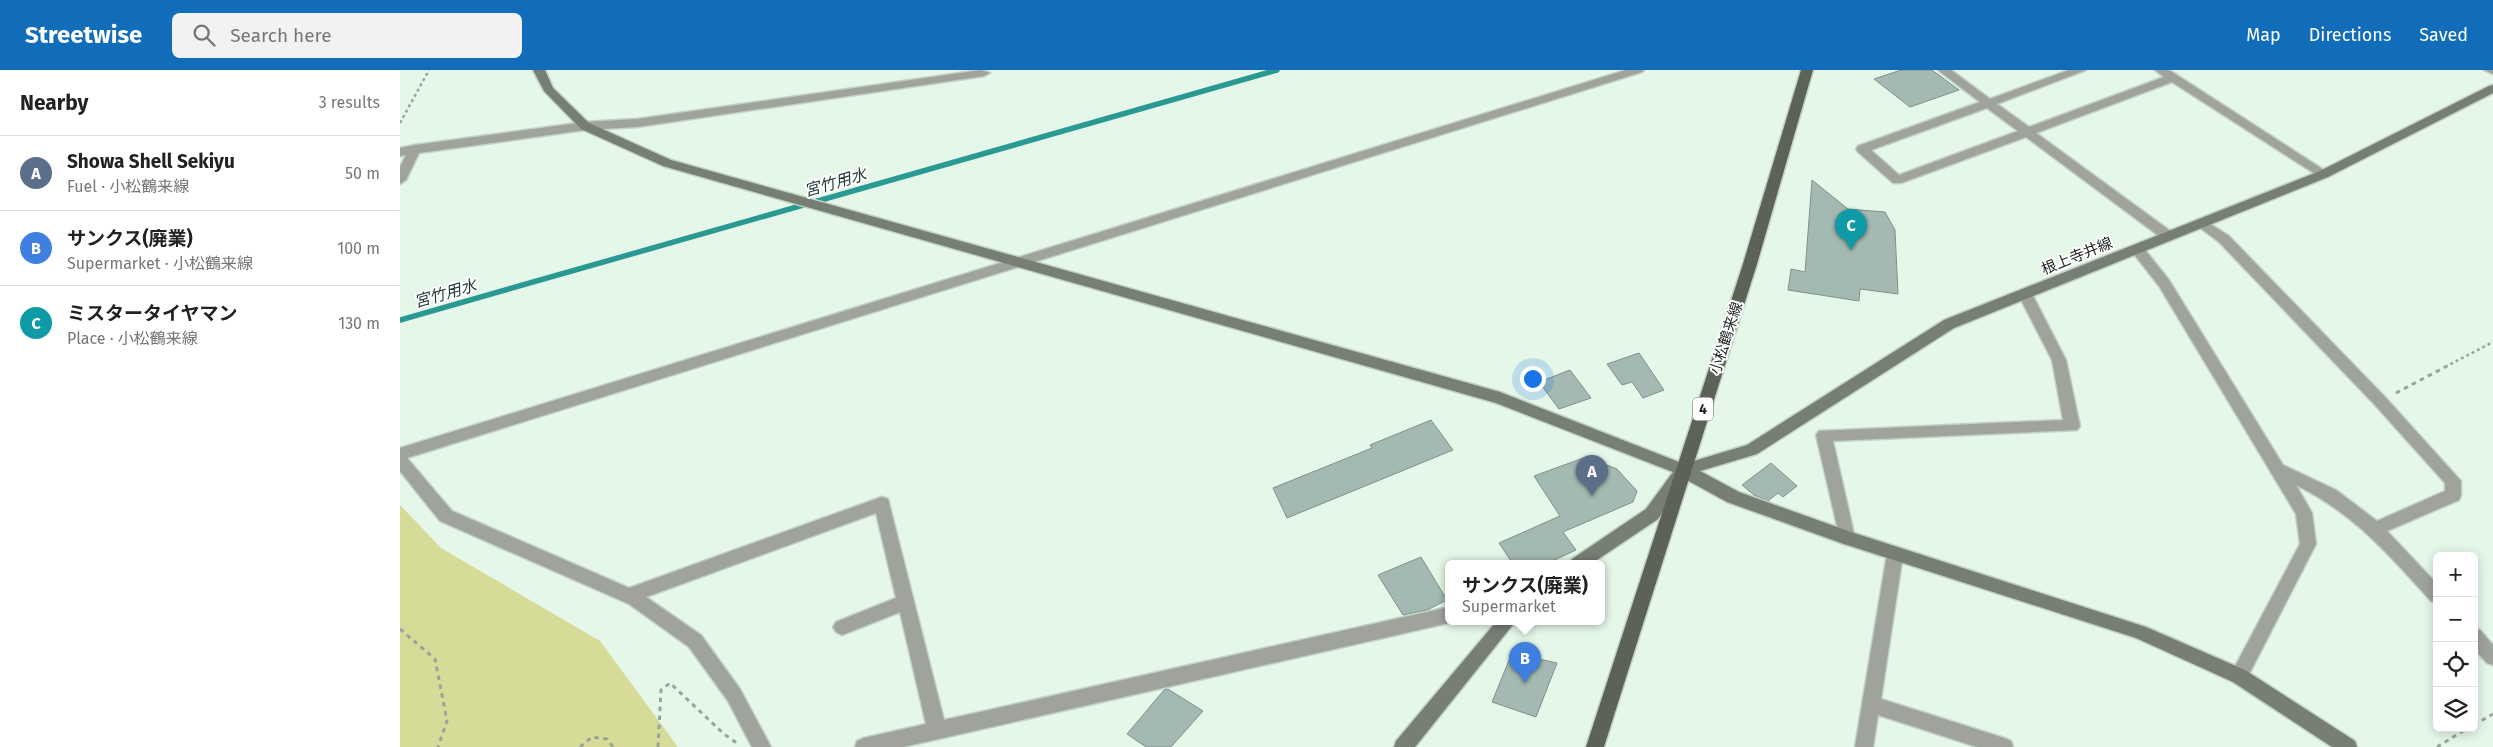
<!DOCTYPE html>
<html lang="en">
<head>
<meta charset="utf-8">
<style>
	:root { --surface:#fff; --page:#f2f2f2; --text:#222; --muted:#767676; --line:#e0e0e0; --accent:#116dba }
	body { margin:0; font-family:"Fira Sans","Noto Sans JP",sans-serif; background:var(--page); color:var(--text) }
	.controls { position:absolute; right:15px; bottom:15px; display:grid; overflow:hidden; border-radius:8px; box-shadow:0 2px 12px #0003 }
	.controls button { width:45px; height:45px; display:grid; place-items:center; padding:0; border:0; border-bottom:1px solid var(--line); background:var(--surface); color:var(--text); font:25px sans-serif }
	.you { position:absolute; left:1132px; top:308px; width:18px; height:18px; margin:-12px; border:4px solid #fff; border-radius:50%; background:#1a73e8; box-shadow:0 0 0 8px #1a73e833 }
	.badge { display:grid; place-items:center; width:32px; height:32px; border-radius:50%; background:var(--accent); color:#fff; font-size:16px; font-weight:700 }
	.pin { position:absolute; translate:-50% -41px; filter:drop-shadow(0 1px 2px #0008) }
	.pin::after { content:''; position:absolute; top:26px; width:18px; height:15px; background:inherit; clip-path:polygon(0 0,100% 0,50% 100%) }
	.popup { position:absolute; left:1045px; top:490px; width:160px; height:65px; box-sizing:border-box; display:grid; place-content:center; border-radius:8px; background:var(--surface); filter:drop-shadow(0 1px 4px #0005); font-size:16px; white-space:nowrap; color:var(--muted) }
	.popup b { font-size:19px; color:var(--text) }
	.popup::after { content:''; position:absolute; left:50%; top:100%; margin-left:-10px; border:10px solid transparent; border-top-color:var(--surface) }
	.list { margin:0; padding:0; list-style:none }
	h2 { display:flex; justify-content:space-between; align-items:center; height:65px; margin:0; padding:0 20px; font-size:21px }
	h2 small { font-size:16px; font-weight:400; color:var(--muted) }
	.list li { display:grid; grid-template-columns:32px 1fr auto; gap:15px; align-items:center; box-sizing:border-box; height:75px; padding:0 20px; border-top:1px solid var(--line) }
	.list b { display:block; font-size:19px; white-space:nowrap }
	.list p { margin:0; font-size:16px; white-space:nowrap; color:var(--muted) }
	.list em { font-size:16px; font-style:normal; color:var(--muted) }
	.icon { flex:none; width:28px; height:28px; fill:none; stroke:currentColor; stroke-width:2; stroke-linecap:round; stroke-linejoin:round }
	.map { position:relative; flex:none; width:2093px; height:677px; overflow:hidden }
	header { display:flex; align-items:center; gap:30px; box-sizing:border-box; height:70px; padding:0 25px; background:var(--accent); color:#fff }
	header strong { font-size:24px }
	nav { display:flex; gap:28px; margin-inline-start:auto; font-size:18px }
	.search { width:350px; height:45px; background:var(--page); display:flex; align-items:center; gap:12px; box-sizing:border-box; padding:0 18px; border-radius:8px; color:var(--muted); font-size:19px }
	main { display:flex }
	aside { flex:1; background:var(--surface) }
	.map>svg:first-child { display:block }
	.green { fill:#d6db98 }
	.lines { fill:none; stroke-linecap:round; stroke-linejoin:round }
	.stream { stroke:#2a9994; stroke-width:5.5 }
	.building { fill:#a3b9b1; stroke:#7d928a }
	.street-casing { stroke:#c1d1c4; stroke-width:3 }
	.secondary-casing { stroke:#c1d1c4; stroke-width:3 }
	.primary-casing { stroke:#c1d1c4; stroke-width:3 }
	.path-far1 { stroke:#98a59a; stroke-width:2.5; stroke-dasharray:3 3; stroke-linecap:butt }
	.path { stroke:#98a59a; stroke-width:3; stroke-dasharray:4.5 4.5; stroke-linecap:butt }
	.street { fill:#9fa39c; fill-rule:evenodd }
	.secondary { fill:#777e73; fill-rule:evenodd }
	.primary { fill:#5c6356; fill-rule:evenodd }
	.labels { text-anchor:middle; stroke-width:4; stroke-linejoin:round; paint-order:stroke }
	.shield { fill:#fefefe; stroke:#606561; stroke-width:1 }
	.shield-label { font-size:14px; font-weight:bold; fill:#1d231e }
	.street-label { font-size:15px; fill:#1d231e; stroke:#fefefe }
	.water-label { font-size:16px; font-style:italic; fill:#1e3735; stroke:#fefefe }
</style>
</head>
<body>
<header>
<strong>Streetwise</strong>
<div class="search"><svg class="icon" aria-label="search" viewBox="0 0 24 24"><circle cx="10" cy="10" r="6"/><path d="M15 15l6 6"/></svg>Search here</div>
<nav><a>Map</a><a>Directions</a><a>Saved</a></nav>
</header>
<main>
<aside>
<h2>Nearby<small>3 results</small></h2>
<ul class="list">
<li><span class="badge" style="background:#5c6f8a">A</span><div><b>Showa Shell Sekiyu</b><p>Fuel · 小松鶴来線</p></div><em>50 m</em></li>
<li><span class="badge" style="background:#3f7fe0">B</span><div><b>サンクス(廃業)</b><p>Supermarket · 小松鶴来線</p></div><em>100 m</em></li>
<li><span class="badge" style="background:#0f9aa8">C</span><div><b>ミスタータイヤマン</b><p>Place · 小松鶴来線</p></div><em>130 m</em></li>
</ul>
</aside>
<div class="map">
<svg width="2093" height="677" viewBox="0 0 2093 677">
	<rect width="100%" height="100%" fill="#e5f7e8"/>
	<path class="green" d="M 0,435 L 41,478 L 200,571 L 278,677 L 0,677 Z"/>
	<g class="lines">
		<path class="stream" d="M 0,250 L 877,0"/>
	</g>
	<path class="building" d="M 1501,0 L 1532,0 L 1559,20 L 1510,37 L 1474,9 Z
		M 1412,110 L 1448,139 L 1485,142 L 1495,160 L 1498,224 L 1460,219 L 1459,231 L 1388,220 L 1391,199 L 1405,202 Z
		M 1239,283 L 1264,320 L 1243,328 L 1232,312 L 1222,315 L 1207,294 Z
		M 1170,300 L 1191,328 L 1159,339 L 1139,312 Z
		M 1031,350 L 1053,380 L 887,448 L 873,418 L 972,378 L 970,375 Z
		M 1186,387 L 1217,399 L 1237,421 L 1233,432 L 1163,462 L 1176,480 L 1146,494 L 1113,494 L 1099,473 L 1160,446 L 1134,406 Z
		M 1371,393 L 1397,416 L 1383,427 L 1378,423 L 1368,431 L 1354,425 L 1342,415 Z
		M 1021,487 L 1047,530 L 1027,540 L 1003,545 L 978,505 Z
		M 1112,583 L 1157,593 L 1136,647 L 1092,632 Z
		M 768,619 L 803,641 L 771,677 L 746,677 L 727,664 L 764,620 Z"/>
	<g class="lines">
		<defs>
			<path id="street" d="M 581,0 L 590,3 L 584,6 L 237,57 L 185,60 L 19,83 L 6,110 L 0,114 L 0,97 L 6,85 L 0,86 L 0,78 L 15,75 L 185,52 L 237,49 Z
				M 1226,0 L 1244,0 L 1242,2 L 7,388 L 52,441 L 229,518 L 476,429 L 482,427 L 488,429 L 544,650 L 1049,537 L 1049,552 L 1051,552 L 1049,553 L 503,677 L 455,677 L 457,671 L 464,668 L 526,654 L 500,542 L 442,565 L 436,562 L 433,557 L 436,552 L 496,528 L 476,443 L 246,527 L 301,565 L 340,619 L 371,677 L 352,677 L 328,631 L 289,577 L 229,534 L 40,451 L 0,401 L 0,378 Z
				M 1538,0 L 1551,0 L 1590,29 L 1669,0 L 1686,0 L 1597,34 L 1629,57 L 1764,7 L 1755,0 L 1769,0 L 1930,104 L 1928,107 L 1920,107 L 1772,12 L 1636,63 L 1773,163 L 1775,166 L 1773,169 L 1763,169 L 1626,67 L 1501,113 L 1493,113 L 1458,82 L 1456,79 L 1458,76 L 1580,32 ZM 1587,38 L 1618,61 L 1499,105 L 1471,80 Z
				M 2084,0 L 2093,0 L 2093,4 Z
				M 1804,150 L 1829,166 L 1985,327 L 2061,411 L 2061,425 L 2059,430 L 1987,461 L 2037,514 L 2037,533 L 2031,531 C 1987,483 1956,445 1896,415 L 1912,443 L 1916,474 L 1845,612 L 1839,614 L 1833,612 L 1830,606 L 1900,474 L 1896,444 L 1759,216 L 1730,179 L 1732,176 L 1742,176 L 1769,210 L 1883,395 L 1936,420 L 1977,451 L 2045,421 L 2045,413 L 1975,335 L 1819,172 L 1799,157 L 1797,154 Z
				M 1625,219 L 1632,224 L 1666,290 L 1680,356 L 1677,360 L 1433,371 L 1455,468 L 1453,473 L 1447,475 L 1441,473 L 1416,365 L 1419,361 L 1663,350 L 1652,290 L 1618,224 Z
				M 1495,477 L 1501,479 L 1503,484 L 1481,629 L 1604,668 L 1611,671 L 1613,677 L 1577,677 L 1478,645 L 1473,677 L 1455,677 L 1487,484 L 1489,479 Z
				M 2074,558 L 2080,560 L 2093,575 L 2093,595 L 2087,593 L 2074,579 Z"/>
			<path id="secondary" d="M 133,0 L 145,0 L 153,18 L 189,53 L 271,90 L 1100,322 L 1284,394 L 1347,375 L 1544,250 L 1920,101 L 2089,16 L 2093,15 L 2093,23 L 1928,107 L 1554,258 L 1357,384 L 1300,401 L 1339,422 L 1448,461 L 1746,557 L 1845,600 L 1955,671 L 1957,677 L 1932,677 L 1833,612 L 1736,568 L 1441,473 L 1327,432 L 1285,409 L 1258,449 L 1191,494 L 1170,494 L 1172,489 L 1246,439 L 1273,402 L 1096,333 L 263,96 L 181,59 L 144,21 Z
				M 1096,552 L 1115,552 L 1015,677 L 994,677 L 996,671 Z"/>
			<path id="primary" d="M 1401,0 L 1413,0 L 1357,194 L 1204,677 L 1186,677 L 1343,194 Z"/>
		</defs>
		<use href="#street" class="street-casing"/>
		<use href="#secondary" class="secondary-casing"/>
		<use href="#primary" class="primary-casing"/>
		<path class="path-far1" d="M 0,53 L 29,0
			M 2045,297 L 2093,272"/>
		<path class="path" d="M 1996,323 L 2047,296
			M 0,559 L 35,589 L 47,651 L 38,677
			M 2074,655 L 2093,644
			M 180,677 L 192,667 L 207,669 L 213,677
			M 258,677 L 261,620 L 270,613 L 324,664 L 338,674
			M 2037,677 L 2068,658"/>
		<use href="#street" class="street"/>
		<use href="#secondary" class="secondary"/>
		<use href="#primary" class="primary"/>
	</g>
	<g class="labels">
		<rect class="shield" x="1293" y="327.5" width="20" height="23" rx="4"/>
		<g class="shield-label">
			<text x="1303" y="344">4</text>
		</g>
		<g class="street-label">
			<text transform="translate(1677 186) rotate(-22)" y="5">根上寺井線</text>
			<text transform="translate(1326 268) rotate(-72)" y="5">小松鶴来線</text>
		</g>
		<g class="water-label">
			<text transform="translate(435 112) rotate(-16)" y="6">宮竹用水</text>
			<text transform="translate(45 223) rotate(-16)" y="6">宮竹用水</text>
		</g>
	</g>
</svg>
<div class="controls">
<button>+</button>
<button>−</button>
<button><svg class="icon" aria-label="locate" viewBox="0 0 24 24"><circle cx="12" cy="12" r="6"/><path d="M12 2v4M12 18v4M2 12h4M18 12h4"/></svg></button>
<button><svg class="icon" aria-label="layers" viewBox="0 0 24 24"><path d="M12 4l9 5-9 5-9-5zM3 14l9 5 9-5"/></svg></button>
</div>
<div class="you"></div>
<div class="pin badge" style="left:1192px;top:426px;background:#5c6f8a">A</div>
<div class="pin badge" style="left:1125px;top:613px;background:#3f7fe0">B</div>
<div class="popup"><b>サンクス(廃業)</b>Supermarket</div>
<div class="pin badge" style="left:1451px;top:180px;background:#0f9aa8">C</div>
</div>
</main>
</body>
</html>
